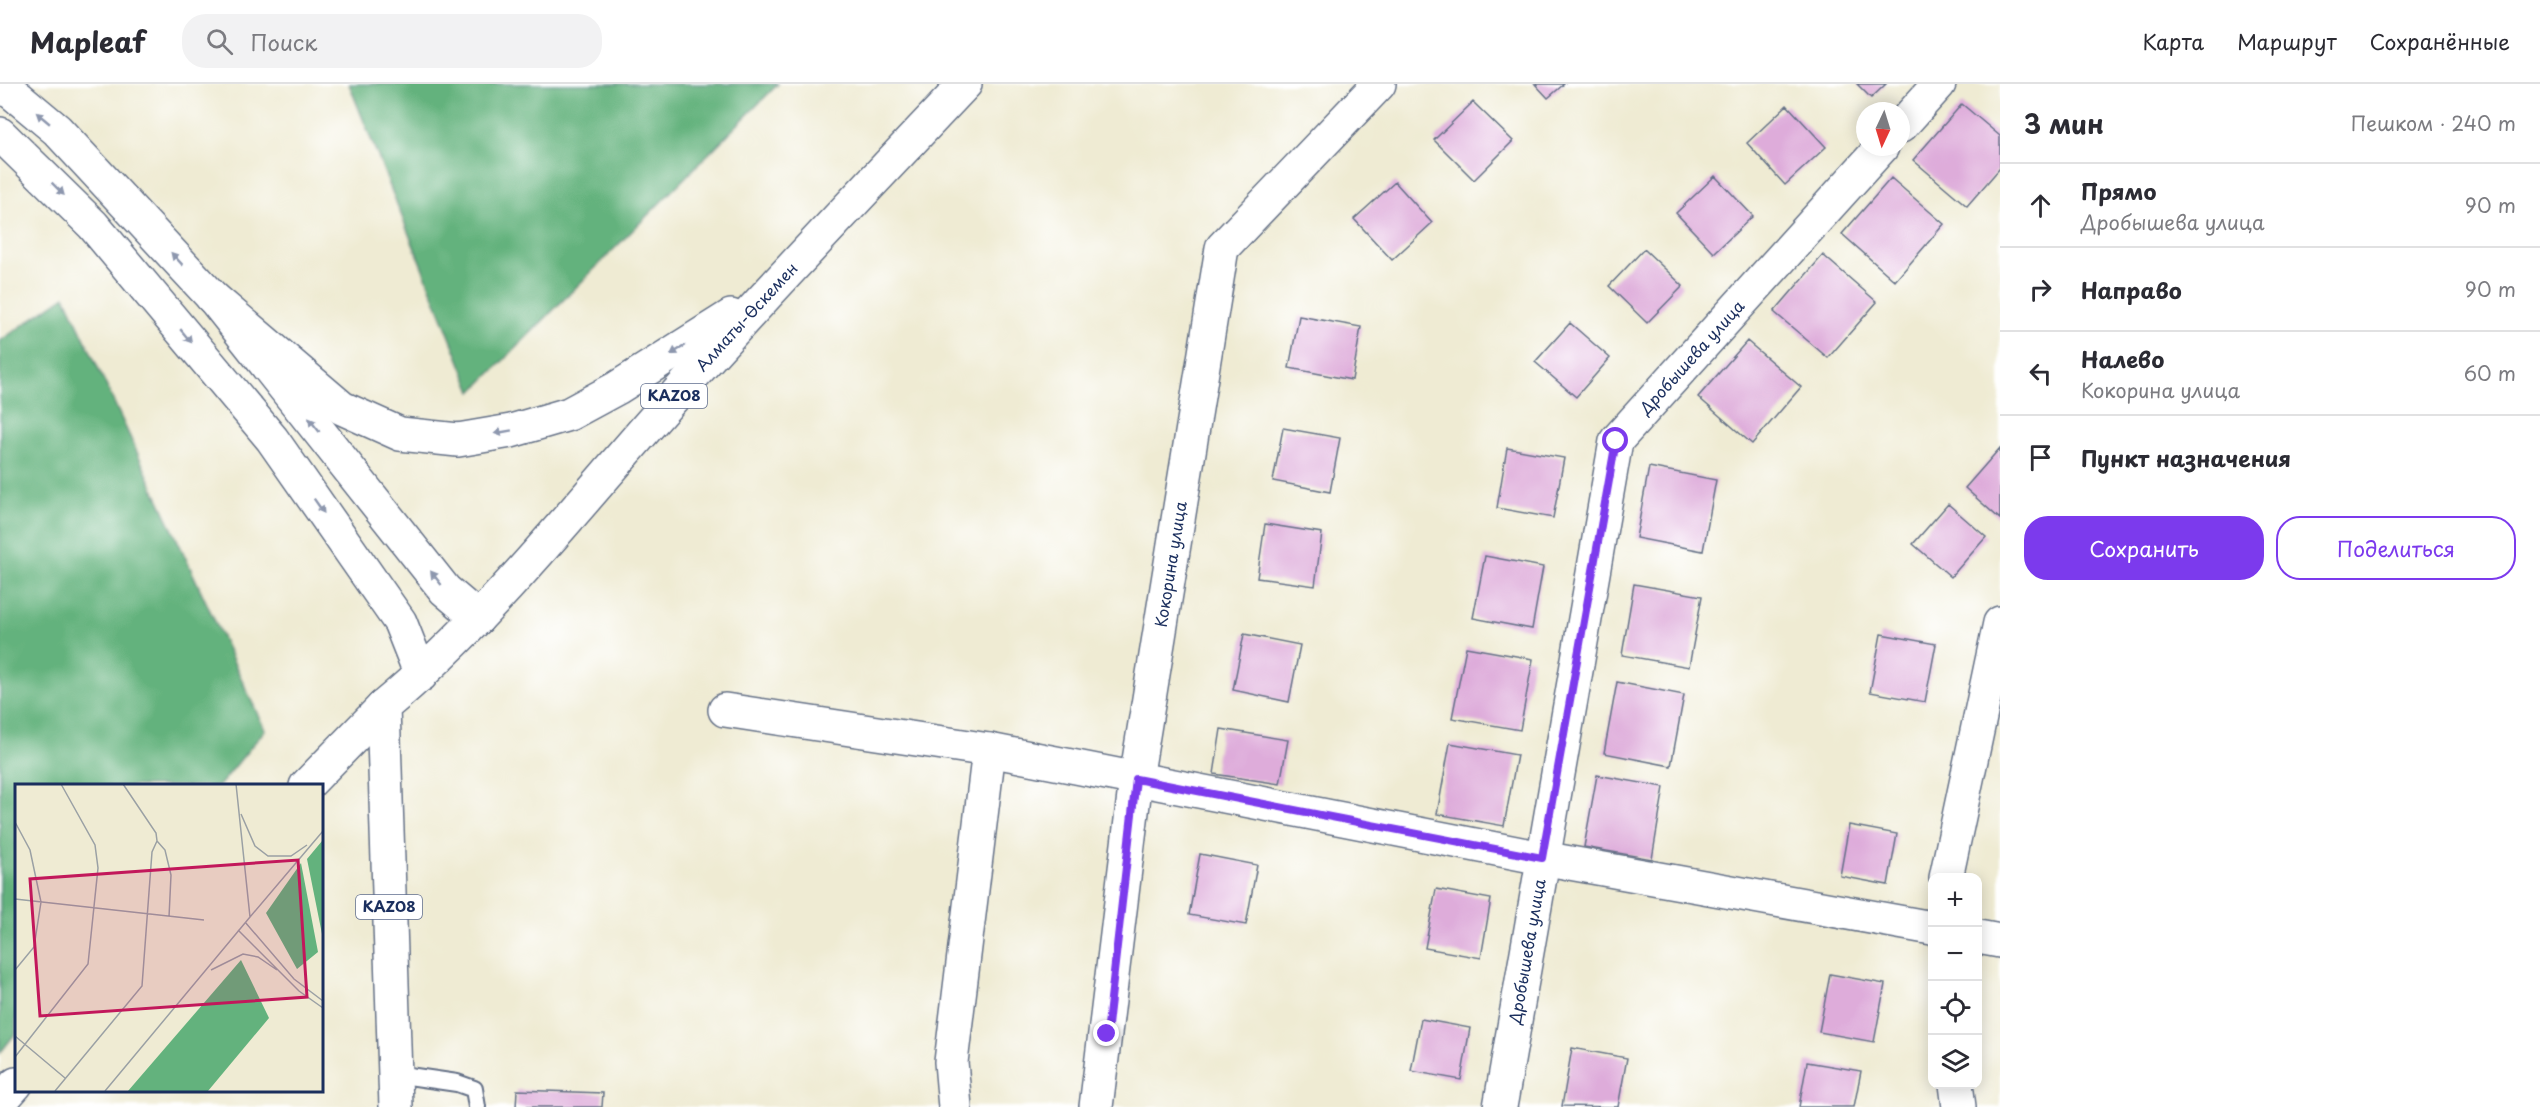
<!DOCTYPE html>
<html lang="ru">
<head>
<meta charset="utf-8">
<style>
	:root { --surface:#fff; --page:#f2f2f3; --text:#2b2b33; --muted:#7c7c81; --line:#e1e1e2; --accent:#7c3aed }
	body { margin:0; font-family:"Playpen Sans",sans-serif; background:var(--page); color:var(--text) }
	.controls { position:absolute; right:18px; bottom:18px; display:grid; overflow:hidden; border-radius:12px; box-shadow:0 3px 15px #0003 }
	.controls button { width:54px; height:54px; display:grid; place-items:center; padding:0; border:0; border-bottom:2px solid var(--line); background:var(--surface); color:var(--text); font:30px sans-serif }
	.compass { position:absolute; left:1856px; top:18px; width:54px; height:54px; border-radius:50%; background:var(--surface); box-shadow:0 3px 15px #0003; rotate:184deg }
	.stop { position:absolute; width:18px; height:18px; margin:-14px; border:4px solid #7c3aed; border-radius:50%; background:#fff }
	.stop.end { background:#7c3aed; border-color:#fff; box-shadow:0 2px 6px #0008 }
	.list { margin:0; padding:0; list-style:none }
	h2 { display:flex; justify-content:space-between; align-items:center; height:78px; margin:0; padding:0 24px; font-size:26px }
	h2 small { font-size:20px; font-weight:400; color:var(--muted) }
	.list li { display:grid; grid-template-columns:39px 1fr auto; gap:18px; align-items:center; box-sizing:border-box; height:84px; padding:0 24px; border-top:2px solid var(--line) }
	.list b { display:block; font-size:22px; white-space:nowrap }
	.list p { margin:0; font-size:20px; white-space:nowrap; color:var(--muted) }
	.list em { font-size:20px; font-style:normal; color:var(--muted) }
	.actions { display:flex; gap:12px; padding:18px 24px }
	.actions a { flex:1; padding:14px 0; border:2px solid var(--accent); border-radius:24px; text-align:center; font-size:21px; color:var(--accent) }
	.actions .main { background:var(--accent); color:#fff }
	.icon { flex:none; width:33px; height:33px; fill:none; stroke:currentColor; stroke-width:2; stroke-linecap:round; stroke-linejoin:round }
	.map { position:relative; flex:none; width:2000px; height:1023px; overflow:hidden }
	header { display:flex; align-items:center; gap:36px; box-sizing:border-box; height:84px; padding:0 30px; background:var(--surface); border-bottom:2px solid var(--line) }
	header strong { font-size:28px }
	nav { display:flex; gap:33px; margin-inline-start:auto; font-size:21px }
	.search { width:420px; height:54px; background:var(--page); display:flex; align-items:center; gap:15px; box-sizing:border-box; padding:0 21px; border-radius:24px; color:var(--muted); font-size:22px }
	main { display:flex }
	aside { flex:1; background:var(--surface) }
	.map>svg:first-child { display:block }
	.forest { fill:#63b27d; stroke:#3f706e; stroke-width:1.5 }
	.building { fill:#deacda }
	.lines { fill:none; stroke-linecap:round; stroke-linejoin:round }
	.service-casing { stroke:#657187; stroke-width:20 }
	.minor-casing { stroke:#657187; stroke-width:36 }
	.secondary-casing { stroke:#657187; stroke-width:36 }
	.primary-casing { stroke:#657187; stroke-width:36 }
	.trunk-casing { stroke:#657187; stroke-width:36 }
	.service { stroke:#fff; stroke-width:16 }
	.minor { stroke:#fff; stroke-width:33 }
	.secondary { stroke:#fff; stroke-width:33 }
	.primary { stroke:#fff; stroke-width:33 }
	.trunk { stroke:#fff; stroke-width:33 }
	.oneway { fill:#8d97ae }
	.route { stroke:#7c3aed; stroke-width:8 }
	.labels { text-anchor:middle; stroke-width:6; stroke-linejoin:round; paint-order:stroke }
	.shield { fill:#fff; stroke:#5f6d8e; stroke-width:1.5 }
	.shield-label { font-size:15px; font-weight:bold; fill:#1b2f5e }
	.street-label { font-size:16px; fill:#1b2f5e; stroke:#fff }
	.inset-road { fill:none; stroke:#9aa0a4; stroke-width:1.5 }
	.view { fill:#c2185b; fill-opacity:0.15; stroke:#c2185b; stroke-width:3 }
	.inset-edge { fill:none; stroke:#1b2f5e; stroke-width:3 }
</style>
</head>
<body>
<header>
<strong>Mapleaf</strong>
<div class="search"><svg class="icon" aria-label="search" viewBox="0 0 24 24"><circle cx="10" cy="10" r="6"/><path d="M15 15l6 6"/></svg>Поиск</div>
<nav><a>Карта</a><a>Маршрут</a><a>Сохранённые</a></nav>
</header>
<main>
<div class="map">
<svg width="2000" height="1023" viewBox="0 0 2000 1023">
	<rect width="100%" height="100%" fill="#fff"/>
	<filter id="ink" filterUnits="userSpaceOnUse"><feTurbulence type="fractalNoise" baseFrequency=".0167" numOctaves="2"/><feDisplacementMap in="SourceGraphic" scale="12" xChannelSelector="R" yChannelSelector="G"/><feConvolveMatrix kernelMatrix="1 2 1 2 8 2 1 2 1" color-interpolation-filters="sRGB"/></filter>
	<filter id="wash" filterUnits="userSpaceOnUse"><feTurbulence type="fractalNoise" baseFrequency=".008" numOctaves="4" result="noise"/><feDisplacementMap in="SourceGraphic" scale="24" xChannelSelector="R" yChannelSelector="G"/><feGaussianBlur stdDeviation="1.35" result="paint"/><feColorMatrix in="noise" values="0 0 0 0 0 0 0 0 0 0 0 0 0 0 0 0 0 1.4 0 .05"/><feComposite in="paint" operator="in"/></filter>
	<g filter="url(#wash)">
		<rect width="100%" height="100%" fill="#efebd3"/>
		<path class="forest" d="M 349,0 L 778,0 L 472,308 Z
			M 65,212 L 265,646 L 219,702 L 16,702 L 16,949 L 0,969 L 0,257 Z"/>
		<g id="blocks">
			<path class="building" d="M 1535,0 L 1564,0 L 1548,14 Z
				M 1857,0 L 1886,0 L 1871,14 Z
				M 1473,18 L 1513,57 L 1474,96 L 1434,56 Z
				M 1962,20 L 2000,52 L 2000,84 L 1967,122 L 1913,76 Z
				M 1787,21 L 1826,63 L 1785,101 L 1747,59 Z
				M 1715,92 L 1753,132 L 1714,169 L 1676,129 Z
				M 1891,94 L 1944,140 L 1895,197 L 1842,150 Z
				M 1395,98 L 1432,139 L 1392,176 L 1354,135 Z
				M 1644,165 L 1683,202 L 1647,239 L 1609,202 Z
				M 1823,171 L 1877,218 L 1828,274 L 1774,228 Z
				M 1299,232 L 1361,243 L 1352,296 L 1289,284 Z
				M 1570,239 L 1610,274 L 1576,313 L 1535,278 Z
				M 1747,257 L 1801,303 L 1752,360 L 1698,313 Z
				M 1283,344 L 1340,354 L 1330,408 L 1273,397 Z
				M 1507,364 L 1564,374 L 1553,434 L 1497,424 Z
				M 2000,364 L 2000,435 L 1965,404 Z
				M 1649,383 L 1716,396 L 1703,467 L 1636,454 Z
				M 1948,420 L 1986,453 L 1951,493 L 1913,460 Z
				M 1265,440 L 1322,449 L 1315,502 L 1257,494 Z
				M 1485,472 L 1543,483 L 1532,545 L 1473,534 Z
				M 1634,500 L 1702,512 L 1689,583 L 1622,571 Z
				M 1244,550 L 1300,561 L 1289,618 L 1233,606 Z
				M 1881,550 L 1936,560 L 1925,618 L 1870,608 Z
				M 1466,563 L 1533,575 L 1520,646 L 1452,634 Z
				M 1617,598 L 1684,611 L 1671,682 L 1604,669 Z
				M 1221,645 L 1288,656 L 1280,700 L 1214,690 Z
				M 1450,659 L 1517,671 L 1504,742 L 1437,730 Z
				M 1597,691 L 1664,703 L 1652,775 L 1584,763 Z
				M 1849,741 L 1897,750 L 1888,801 L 1840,792 Z
				M 1200,770 L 1257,781 L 1246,841 L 1189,831 Z
				M 1436,805 L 1491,815 L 1481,874 L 1425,864 Z
				M 1830,890 L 1885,900 L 1874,958 L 1819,948 Z
				M 1421,935 L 1470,944 L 1461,996 L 1411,987 Z
				M 1572,964 L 1627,974 L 1618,1023 L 1562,1022 Z
				M 1807,978 L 1861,987 L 1854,1023 L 1799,1023 Z
				M 517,1006 L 603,1009 L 602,1023 L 516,1023 Z"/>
		</g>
	</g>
	<g filter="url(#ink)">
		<use href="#blocks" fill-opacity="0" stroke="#657187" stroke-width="1.5"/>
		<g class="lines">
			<defs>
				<path id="service" d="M 395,990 L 457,999 L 474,1005 L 477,1023"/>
				<g id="minor">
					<path d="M 1901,42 L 1939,0"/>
					<path d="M 725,626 L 989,666 L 1542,774 L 1932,844"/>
					<path d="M 1946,794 L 2000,539"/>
					<path d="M 1978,853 L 2000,857"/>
					<path d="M 1956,1000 L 1959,1023"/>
					<path d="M 955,1023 L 951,978 L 989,666"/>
					<path id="s1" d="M 1096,1023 L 1136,695 L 1222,164 L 1379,0"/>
					<path id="s2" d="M 1500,1023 L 1616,357 L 1882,63"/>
				</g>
				<path id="secondary" d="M 306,702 L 383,623
					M 0,1018 L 16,1000"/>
				<path id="primary" d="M 2,0 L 57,46 L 215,216 L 445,506 L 478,534
					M 0,50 L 93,141 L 272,355 L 400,538 L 421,591"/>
				<g id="trunk">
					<path d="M 212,213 L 342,324 L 400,350 L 458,356 L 511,347 L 569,330 L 617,304 L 731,232"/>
					<path id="s3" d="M 396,1023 L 383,623 C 485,538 569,432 656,333 C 757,219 861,110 965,0"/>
				</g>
			</defs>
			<use href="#service" class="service-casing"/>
			<use href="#minor" class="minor-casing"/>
			<use href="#secondary" class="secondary-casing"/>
			<use href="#primary" class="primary-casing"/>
			<use href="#trunk" class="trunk-casing"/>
			<use href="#service" class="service"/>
			<use href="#minor" class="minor"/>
			<use href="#secondary" class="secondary"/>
			<use href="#primary" class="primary"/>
			<use href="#trunk" class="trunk"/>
		</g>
		<defs><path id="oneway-solid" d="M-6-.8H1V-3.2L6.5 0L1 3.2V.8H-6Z" transform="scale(1.5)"/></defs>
		<g class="oneway">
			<use href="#oneway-solid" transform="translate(43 34) rotate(-140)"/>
			<use href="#oneway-solid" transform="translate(58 105) rotate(45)"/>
			<use href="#oneway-solid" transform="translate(177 175) rotate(-133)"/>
			<use href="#oneway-solid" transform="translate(186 252) rotate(50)"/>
			<use href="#oneway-solid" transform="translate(678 266) rotate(148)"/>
			<use href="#oneway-solid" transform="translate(314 341) rotate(-128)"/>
			<use href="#oneway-solid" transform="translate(503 348) rotate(170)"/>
			<use href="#oneway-solid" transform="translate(319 422) rotate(55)"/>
			<use href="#oneway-solid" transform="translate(436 494) rotate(-128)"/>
		</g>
	</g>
	<g class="lines" filter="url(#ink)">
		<path class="route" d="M 1107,950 L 1136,695 L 1542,774 L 1616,357"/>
	</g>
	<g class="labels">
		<g class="shield">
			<rect x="641" y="300" width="66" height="24" rx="4.5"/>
			<rect x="356" y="811" width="66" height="24" rx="4.5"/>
		</g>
		<g class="shield-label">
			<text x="674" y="317">KAZ08</text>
			<text x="389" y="828">KAZ08</text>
		</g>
		<g class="street-label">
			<text dy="6" stroke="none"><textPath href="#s3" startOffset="934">Алматы-Өскемен</textPath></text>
			<text dy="6" stroke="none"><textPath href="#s2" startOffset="789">Дробышева улица</textPath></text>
			<text dy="6" stroke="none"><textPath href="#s1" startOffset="548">Кокорина улица</textPath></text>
			<text dy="6" stroke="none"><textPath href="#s2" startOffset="158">Дробышева улица</textPath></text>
		</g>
	</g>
	<g transform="translate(15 700)">
		<rect width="308" height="308" fill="#efebd3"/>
		<path d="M 307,57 L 307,150 L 292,75 ZM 286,79 L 303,168 L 282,185 L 251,129 ZM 226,176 L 254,234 L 193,307 L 113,307 Z" fill="#63b27d"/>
		<path class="inset-road" d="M 226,30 L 240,62 L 253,72 L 276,72 L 292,61M 0,38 L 15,66 L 26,118 L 19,163 L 0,186M 142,57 L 150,66 L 156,91 L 154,133M 0,115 L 189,136M 235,133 L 308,47M 230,138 L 279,195 L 308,217M 223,146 L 284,207 L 308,224M 196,186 L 228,170 L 243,173 L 262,186M 0,252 L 50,294M 0,273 L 73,180 L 83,84 L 80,61 L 46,0M 40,307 L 127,202 L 137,68 L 142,57 L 141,49 L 108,0M 90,307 L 235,133 L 221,0"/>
		<path class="view" d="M 283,76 L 292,213 L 25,232 L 15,95 Z"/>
		<rect width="308" height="308" class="inset-edge"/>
	</g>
</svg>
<div class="controls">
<button>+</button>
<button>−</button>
<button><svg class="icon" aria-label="locate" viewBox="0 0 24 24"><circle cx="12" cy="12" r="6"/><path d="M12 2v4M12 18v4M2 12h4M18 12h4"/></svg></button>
<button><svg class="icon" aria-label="layers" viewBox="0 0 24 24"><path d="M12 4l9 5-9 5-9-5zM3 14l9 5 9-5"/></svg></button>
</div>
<svg class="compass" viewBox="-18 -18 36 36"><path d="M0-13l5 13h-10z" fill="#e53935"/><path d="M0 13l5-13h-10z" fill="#7c7c81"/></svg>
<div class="stop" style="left:1616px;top:357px"></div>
<div class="stop end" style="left:1107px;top:950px"></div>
</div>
<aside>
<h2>3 мин<small>Пешком · 240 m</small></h2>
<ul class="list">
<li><svg class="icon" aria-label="ahead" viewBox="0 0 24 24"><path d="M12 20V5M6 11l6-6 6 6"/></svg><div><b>Прямо</b><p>Дробышева улица</p></div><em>90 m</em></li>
<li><svg class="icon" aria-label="right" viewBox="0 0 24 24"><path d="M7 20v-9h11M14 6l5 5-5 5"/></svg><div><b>Направо</b></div><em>90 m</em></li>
<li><svg class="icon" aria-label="left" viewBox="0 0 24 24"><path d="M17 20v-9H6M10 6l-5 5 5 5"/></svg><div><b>Налево</b><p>Кокорина улица</p></div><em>60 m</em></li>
<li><svg class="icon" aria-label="arrive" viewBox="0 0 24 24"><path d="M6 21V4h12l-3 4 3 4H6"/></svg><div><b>Пункт назначения</b></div></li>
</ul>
<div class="actions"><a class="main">Сохранить</a><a>Поделиться</a></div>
</aside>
</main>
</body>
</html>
